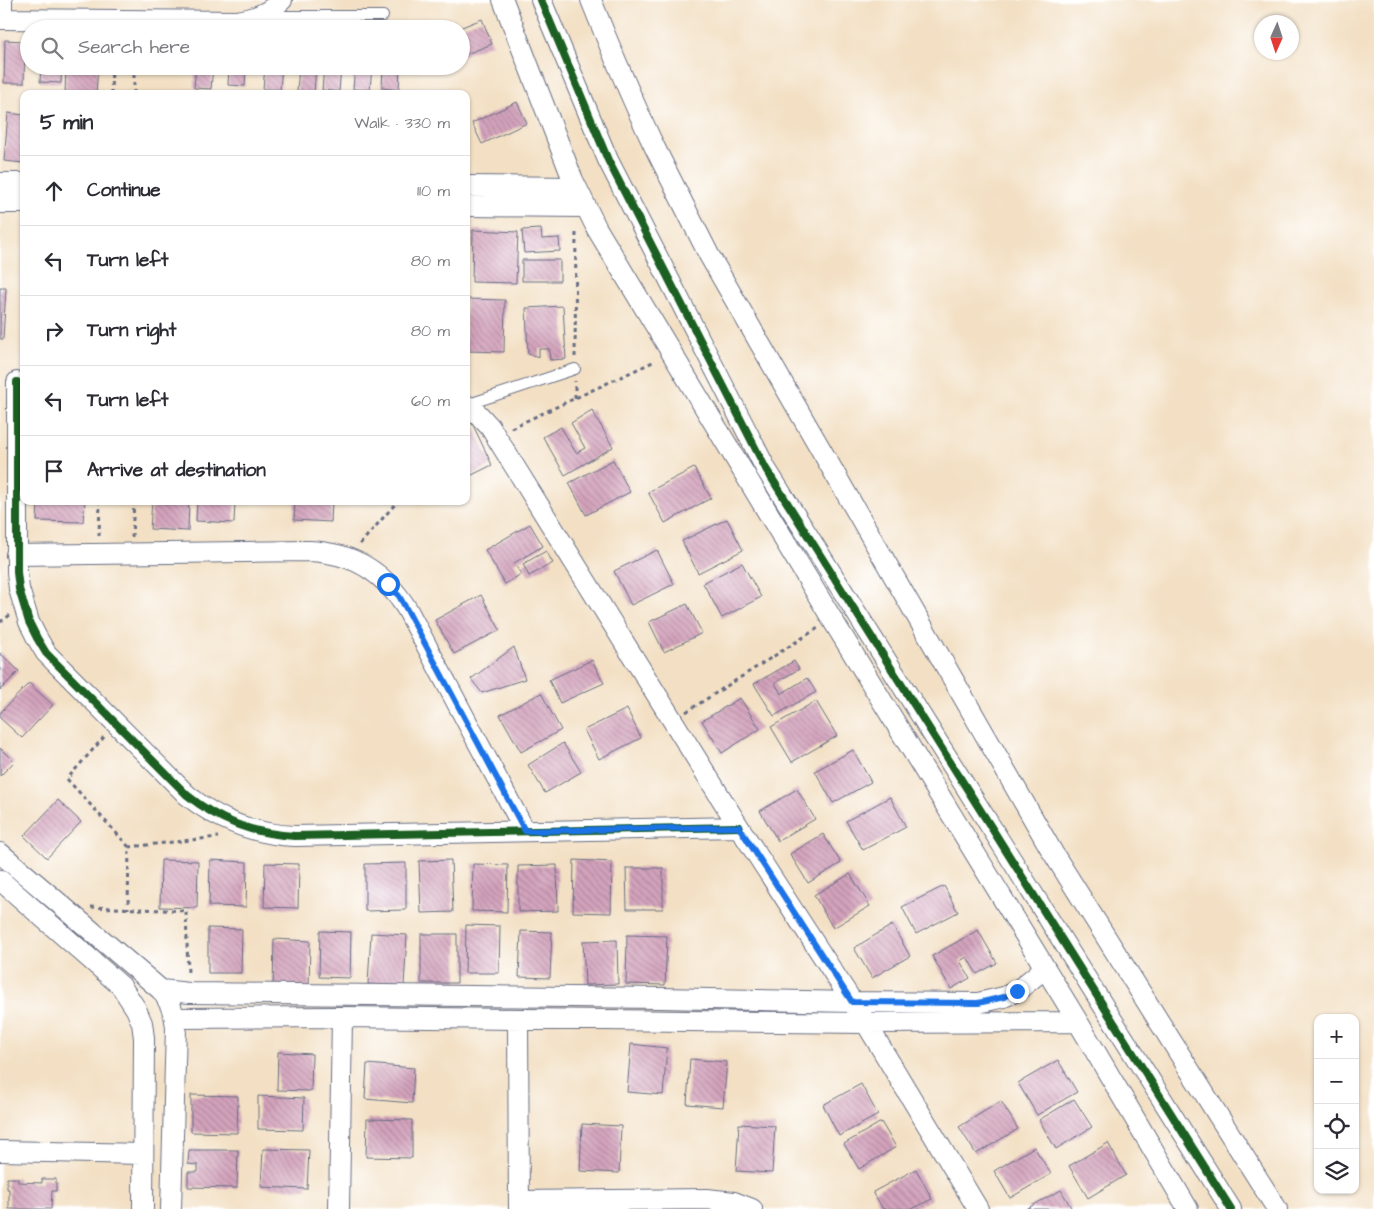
<!DOCTYPE html>
<html lang="en">
<head>
<meta charset="utf-8">
<style>
	:root { --surface:#fff; --page:#f2f2f3; --text:#2b2b33; --muted:#7c7c81; --line:#e1e1e2 }
	body { margin:0; font-family:"Architects Daughter",sans-serif; background:var(--page); color:var(--text) }
	.controls { position:absolute; right:15px; bottom:15px; display:grid; overflow:hidden; border-radius:10px; box-shadow:0 1px 4px #0004 }
	.controls button { width:45px; height:45px; display:grid; place-items:center; padding:0; border:0; border-bottom:1px solid var(--line); background:var(--surface); color:var(--text); font:25px sans-serif }
	.compass { position:absolute; left:1254px; top:15px; width:45px; height:45px; border-radius:50%; background:var(--surface); box-shadow:0 1px 4px #0004; rotate:183deg }
	.stop { position:absolute; width:15px; height:15px; margin:-11px; border:4px solid #1a73e8; border-radius:50%; background:#fff }
	.stop.end { background:#1a73e8; border-color:#fff; box-shadow:0 1px 5px #0008 }
	.list { margin:0; padding:0; list-style:none }
	h2 { display:flex; justify-content:space-between; align-items:center; height:65px; margin:0; padding:0 20px; font-size:21px }
	h2 small { font-size:16px; font-weight:400; color:var(--muted) }
	.list li { display:grid; grid-template-columns:32px 1fr auto; gap:15px; align-items:center; box-sizing:border-box; height:70px; padding:0 20px; border-top:1px solid var(--line) }
	.list b { display:block; font-size:19px; white-space:nowrap }
	.list em { font-size:16px; font-style:normal; color:var(--muted) }
	.icon { flex:none; width:28px; height:28px; fill:none; stroke:currentColor; stroke-width:2; stroke-linecap:round; stroke-linejoin:round }
	.map { position:relative; flex:none; width:1374px; height:1209px; overflow:hidden }
	.search { position:absolute; background:var(--surface); box-shadow:0 1px 4px #0004; left:20px; top:20px; width:450px; height:55px; display:flex; align-items:center; gap:12px; box-sizing:border-box; padding:0 18px; border-radius:28px; color:var(--muted); font-size:19px }
	.panel { position:absolute; background:var(--surface); box-shadow:0 1px 4px #0004; left:20px; top:90px; width:450px; height:415px; border-radius:10px }
	.map>svg:first-child { display:block }
	.building { fill:url(#building-back-hatch) }
	.lines { fill:none; stroke-linecap:round; stroke-linejoin:round }
	.lane-casing { stroke:#676d82; stroke-width:12 }
	.street-casing { stroke:#676d82; stroke-width:22 }
	.path { stroke:#676d82; stroke-width:3; stroke-dasharray:4 4; stroke-linecap:butt }
	.lane { stroke:#fff; stroke-width:10 }
	.street { stroke:#fff; stroke-width:20 }
	.cycleway-casing { stroke:#fff; stroke-width:11 }
	.cycleway { stroke:#1b5e20; stroke-width:8 }
	.route { stroke:#1a73e8; stroke-width:6 }
</style>
</head>
<body>
<div class="map">
<svg width="1374" height="1209" viewBox="0 0 1374 1209">
	<defs>
		<pattern id="building-back-hatch" width="6" height="6" patternUnits="userSpaceOnUse" patternTransform="scale(1.25)"><rect width="6" height="6" fill="#d4a3bc"/><path d="M-1 5l2 2M0 0l6 6M5-1l2 2" fill="none" stroke="#ab859c"/></pattern>
	</defs>
	<rect width="100%" height="100%" fill="#fff"/>
	<filter id="ink" filterUnits="userSpaceOnUse"><feTurbulence type="fractalNoise" baseFrequency=".02" numOctaves="2"/><feDisplacementMap in="SourceGraphic" scale="10" xChannelSelector="R" yChannelSelector="G"/><feConvolveMatrix kernelMatrix="1 2 1 2 8 2 1 2 1" color-interpolation-filters="sRGB"/></filter>
	<filter id="wash" filterUnits="userSpaceOnUse"><feTurbulence type="fractalNoise" baseFrequency=".0096" numOctaves="4" result="noise"/><feDisplacementMap in="SourceGraphic" scale="20" xChannelSelector="R" yChannelSelector="G"/><feGaussianBlur stdDeviation="1.12" result="paint"/><feColorMatrix in="noise" values="0 0 0 0 0 0 0 0 0 0 0 0 0 0 0 0 0 1.4 0 .05"/><feComposite in="paint" operator="in"/></filter>
	<g filter="url(#wash)">
		<rect width="100%" height="100%" fill="#f3e0c4"/>
		<g id="blocks">
			<path class="building" d="M 482,19 L 492,44 L 461,56 L 461,29 L 457,29 Z
				M 5,40 L 25,41 L 24,83 L 4,83 Z
				M 41,66 L 62,66 L 61,83 L 40,82 Z
				M 66,66 L 98,66 L 96,94 L 65,94 Z
				M 196,66 L 213,66 L 211,89 L 194,88 Z
				M 229,66 L 246,66 L 245,86 L 228,85 Z
				M 265,66 L 282,66 L 280,90 L 263,89 Z
				M 299,66 L 316,66 L 314,94 L 297,92 Z
				M 324,66 L 341,66 L 339,92 L 322,90 Z
				M 355,66 L 372,66 L 370,90 L 353,89 Z
				M 383,66 L 400,66 L 399,90 L 382,88 Z
				M 517,102 L 527,123 L 482,144 L 472,123 Z
				M 8,113 L 24,115 L 24,163 L 4,161 Z
				M 541,229 L 542,239 L 559,238 L 560,251 L 524,253 L 522,230 Z
				M 473,230 L 518,232 L 516,283 L 472,282 Z
				M 522,260 L 560,260 L 560,281 L 522,281 Z
				M 0,288 L 6,288 L 3,339 L 0,339 Z
				M 466,299 L 505,300 L 504,352 L 466,351 Z
				M 563,306 L 566,359 L 550,360 L 549,349 L 539,349 L 539,357 L 528,354 L 526,308 Z
				M 592,410 L 613,447 L 565,475 L 543,437 L 561,427 L 576,453 L 585,448 L 571,423 Z
				M 472,423 L 492,465 L 466,478 L 466,426 Z
				M 613,460 L 630,492 L 586,515 L 569,483 Z
				M 694,468 L 711,498 L 665,523 L 648,492 Z
				M 38,501 L 85,501 L 83,522 L 37,521 Z
				M 152,501 L 189,501 L 188,531 L 150,529 Z
				M 197,501 L 235,501 L 234,523 L 196,521 Z
				M 295,501 L 332,501 L 331,522 L 294,520 Z
				M 727,519 L 743,550 L 698,573 L 682,541 Z
				M 530,524 L 543,546 L 514,563 L 521,574 L 505,584 L 485,550 Z
				M 657,550 L 674,584 L 631,605 L 614,571 Z
				M 546,551 L 553,563 L 529,576 L 523,564 Z
				M 742,563 L 761,597 L 722,618 L 703,583 Z
				M 481,595 L 500,630 L 454,654 L 435,620 Z
				M 687,604 L 702,633 L 664,652 L 649,622 Z
				M 514,647 L 525,679 L 482,693 L 471,679 Z
				M 0,653 L 19,671 L 0,690 Z
				M 592,660 L 604,683 L 560,703 L 549,680 Z
				M 794,661 L 799,669 L 775,683 L 781,694 L 807,678 L 816,692 L 774,716 L 754,684 Z
				M 29,683 L 53,705 L 22,738 L 0,718 L 0,713 Z
				M 541,693 L 561,730 L 521,752 L 500,715 Z
				M 740,698 L 760,729 L 722,753 L 702,721 Z
				M 816,701 L 837,736 L 792,762 L 771,727 Z
				M 627,709 L 641,738 L 599,759 L 584,730 Z
				M 563,743 L 581,772 L 545,793 L 528,765 Z
				M 0,748 L 14,762 L 0,776 Z
				M 853,750 L 871,782 L 833,803 L 815,771 Z
				M 797,789 L 815,819 L 778,841 L 760,811 Z
				M 890,797 L 906,827 L 863,850 L 846,821 Z
				M 58,800 L 81,822 L 47,858 L 24,836 Z
				M 823,834 L 841,863 L 808,883 L 790,854 Z
				M 161,860 L 198,861 L 197,908 L 160,907 Z
				M 210,860 L 247,862 L 246,907 L 209,906 Z
				M 451,860 L 453,912 L 421,913 L 419,861 Z
				M 574,860 L 612,862 L 611,913 L 573,912 Z
				M 265,863 L 299,864 L 298,908 L 264,907 Z
				M 406,863 L 406,910 L 365,911 L 365,864 Z
				M 473,864 L 508,865 L 507,912 L 472,911 Z
				M 557,865 L 558,911 L 518,912 L 518,866 Z
				M 626,868 L 663,868 L 663,909 L 627,909 Z
				M 850,874 L 870,906 L 833,928 L 814,895 Z
				M 944,886 L 958,912 L 916,934 L 902,907 Z
				M 466,925 L 500,926 L 499,973 L 465,973 Z
				M 892,925 L 910,956 L 872,978 L 854,948 Z
				M 208,928 L 242,929 L 241,973 L 208,973 Z
				M 978,930 L 997,963 L 977,974 L 967,957 L 960,961 L 970,978 L 951,989 L 932,956 Z
				M 320,931 L 351,932 L 350,978 L 319,977 Z
				M 521,931 L 552,932 L 550,978 L 519,977 Z
				M 371,933 L 407,935 L 404,986 L 368,984 Z
				M 421,934 L 457,934 L 457,983 L 421,983 Z
				M 627,935 L 667,936 L 665,985 L 626,984 Z
				M 274,939 L 310,941 L 309,988 L 273,987 Z
				M 617,940 L 618,984 L 585,985 L 583,941 Z
				M 631,1044 L 667,1048 L 663,1095 L 627,1092 Z
				M 278,1052 L 312,1054 L 311,1091 L 277,1090 Z
				M 690,1059 L 727,1062 L 723,1107 L 687,1104 Z
				M 1058,1060 L 1077,1092 L 1037,1115 L 1018,1083 Z
				M 367,1064 L 414,1068 L 412,1103 L 365,1099 Z
				M 861,1084 L 878,1115 L 839,1136 L 823,1105 Z
				M 191,1095 L 238,1096 L 237,1133 L 191,1132 Z
				M 258,1096 L 304,1098 L 303,1130 L 258,1129 Z
				M 1074,1099 L 1092,1127 L 1056,1149 L 1039,1120 Z
				M 1001,1101 L 1018,1129 L 976,1154 L 959,1127 Z
				M 367,1119 L 412,1120 L 412,1158 L 366,1157 Z
				M 881,1122 L 896,1147 L 859,1169 L 844,1144 Z
				M 582,1124 L 621,1126 L 619,1173 L 580,1171 Z
				M 739,1124 L 775,1126 L 772,1173 L 736,1171 Z
				M 1108,1143 L 1126,1175 L 1088,1198 L 1069,1166 Z
				M 1034,1147 L 1051,1174 L 1010,1198 L 994,1171 Z
				M 263,1149 L 309,1150 L 307,1189 L 261,1187 Z
				M 189,1150 L 238,1150 L 237,1188 L 188,1187 L 188,1172 L 198,1172 L 198,1165 L 188,1164 Z
				M 916,1169 L 932,1199 L 912,1209 L 883,1209 L 873,1192 Z
				M 7,1178 L 18,1178 L 18,1182 L 42,1183 L 42,1179 L 56,1179 L 56,1191 L 52,1191 L 51,1209 L 9,1209 L 9,1189 L 7,1189 Z
				M 1061,1190 L 1072,1209 L 1026,1209 Z"/>
		</g>
	</g>
	<g filter="url(#ink)">
		<use href="#blocks" fill-opacity="0" stroke="#676d82" stroke-width="1"/>
		<g class="lines">
			<defs>
				<path id="lane" d="M 264,16 L 383,16
					M 466,405 L 575,369"/>
				<path id="street" d="M 503,0 L 573,180 L 597,229 L 832,619 L 1078,1022 L 1188,1209
					M 541,0 L 608,160 L 766,469 L 1231,1209
					M 591,0 C 611,50 632,100 655,148 C 673,184 691,219 709,255 L 1053,853 L 1277,1209
					M 0,19 L 237,21 C 254,19 269,13 282,0
					M 2,19 L 2,0
					M 0,183 L 24,183
					M 466,186 L 576,187
					M 0,203 L 24,203
					M 466,206 L 585,207
					M 17,382 L 17,572 L 19,589 L 29,622 L 37,638 L 46,653 L 187,795 C 219,821 253,834 295,836 L 739,827
					M 466,405 L 479,415 L 490,427 L 739,827 L 866,1023 L 978,1209
					M 16,555 L 309,551 C 354,553 384,572 407,609 L 525,831
					M 0,853 L 161,990 C 170,1002 175,1013 176,1027 L 171,1209
					M 0,880 L 121,986 L 136,1009 L 142,1023 L 144,1038 L 143,1209
					M 161,990 L 189,993 L 661,998 L 852,1002 L 978,1003 L 1004,997 L 1017,991 L 1039,973 L 1043,965
					M 175,1018 L 342,1017 L 866,1023 L 1078,1022
					M 518,1019 L 519,1209
					M 0,1151 L 143,1154
					M 519,1201 L 707,1199 L 734,1202 L 752,1209
					M 339,1209 L 342,1017"/>
			</defs>
			<use href="#lane" class="lane-casing"/>
			<use href="#street" class="street-casing"/>
			<path class="path" d="M 111,94 L 112,66
				M 134,94 L 134,66
				M 575,357 L 576,229
				M 575,398 L 575,381
				M 511,428 L 655,361
				M 99,536 L 100,501
				M 132,537 L 134,501
				M 360,544 L 398,501
				M 0,622 L 10,615
				M 686,712 L 818,628
				M 104,737 L 67,779 L 129,847 L 128,909
				M 129,847 L 218,837
				M 91,907 L 186,911 L 188,974"/>
			<use href="#lane" class="lane"/>
			<use href="#street" class="street"/>
			<defs>
				<path id="cycleway" d="M 541,0 L 608,160 L 766,469 L 1231,1209
					M 17,382 L 17,572 L 19,589 L 29,622 L 37,638 L 46,653 L 187,795 C 219,821 253,834 295,836 L 739,827"/>
			</defs>
			<use href="#cycleway" class="cycleway-casing"/>
			<use href="#cycleway" class="cycleway"/>
		</g>
	</g>
	<g class="lines" filter="url(#ink)">
		<path class="route" d="M 388,584 L 399,596 L 407,610 L 525,831 L 739,827 L 852,1002 L 978,1003 L 1004,997 L 1017,991"/>
	</g>
</svg>
<div class="controls">
<button>+</button>
<button>−</button>
<button><svg class="icon" aria-label="locate" viewBox="0 0 24 24"><circle cx="12" cy="12" r="6"/><path d="M12 2v4M12 18v4M2 12h4M18 12h4"/></svg></button>
<button><svg class="icon" aria-label="layers" viewBox="0 0 24 24"><path d="M12 4l9 5-9 5-9-5zM3 14l9 5 9-5"/></svg></button>
</div>
<svg class="compass" viewBox="-18 -18 36 36"><path d="M0-13l5 13h-10z" fill="#e53935"/><path d="M0 13l5-13h-10z" fill="#7c7c81"/></svg>
<div class="stop" style="left:388px;top:584px"></div>
<div class="stop end" style="left:1017px;top:991px"></div>
<div class="search"><svg class="icon" aria-label="search" viewBox="0 0 24 24"><circle cx="10" cy="10" r="6"/><path d="M15 15l6 6"/></svg>Search here</div>
<section class="panel">
<h2>5 min<small>Walk · 330 m</small></h2>
<ul class="list">
<li><svg class="icon" aria-label="ahead" viewBox="0 0 24 24"><path d="M12 20V5M6 11l6-6 6 6"/></svg><div><b>Continue</b></div><em>110 m</em></li>
<li><svg class="icon" aria-label="left" viewBox="0 0 24 24"><path d="M17 20v-9H6M10 6l-5 5 5 5"/></svg><div><b>Turn left</b></div><em>80 m</em></li>
<li><svg class="icon" aria-label="right" viewBox="0 0 24 24"><path d="M7 20v-9h11M14 6l5 5-5 5"/></svg><div><b>Turn right</b></div><em>80 m</em></li>
<li><svg class="icon" aria-label="left" viewBox="0 0 24 24"><path d="M17 20v-9H6M10 6l-5 5 5 5"/></svg><div><b>Turn left</b></div><em>60 m</em></li>
<li><svg class="icon" aria-label="arrive" viewBox="0 0 24 24"><path d="M6 21V4h12l-3 4 3 4H6"/></svg><div><b>Arrive at destination</b></div></li>
</ul>
</section>
</div>
</body>
</html>
